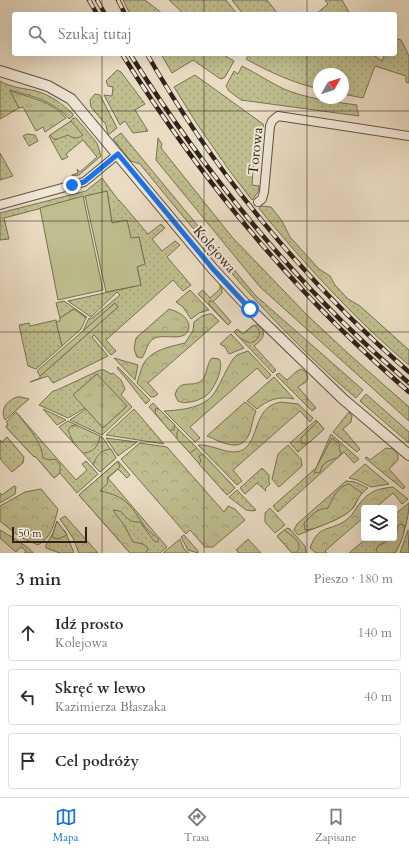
<!DOCTYPE html>
<html lang="pl">
<head>
<meta charset="utf-8">
<style>
	:root { --surface:#fff; --page:#f2f2f3; --text:#2b2b33; --muted:#7c7c81; --line:#e1e1e2; --accent:#1a73e8 }
	body { margin:0; font-family:Cardo,serif; background:var(--page); color:var(--text) }
	.controls { position:absolute; right:12px; bottom:12px; display:grid; overflow:hidden; border-radius:4px; box-shadow:0 4px 16px #0002 }
	.controls button { width:36px; height:36px; display:grid; place-items:center; padding:0; border:0; border-bottom:1px solid var(--line); background:var(--surface); color:var(--text); font:20px sans-serif }
	.compass { position:absolute; left:313px; top:68px; width:36px; height:36px; border-radius:50%; background:var(--surface); box-shadow:0 4px 16px #0002; rotate:51deg }
	.scale { position:absolute; left:12px; bottom:10px; width:75px; box-sizing:border-box; padding-left:4px; border:2px solid #2e241b; border-top:0; font-size:11px; line-height:14px; white-space:nowrap; color:#2e241b; -webkit-text-stroke:3px #f1e8d8; paint-order:stroke }
	.stop { position:absolute; width:12px; height:12px; margin:-9px; border:3px solid #1a73e8; border-radius:50%; background:#fff }
	.stop.end { background:#1a73e8; border-color:#fff; box-shadow:0 1px 4px #0008 }
	.list { margin:0; padding:0; list-style:none }
	h2 { display:flex; justify-content:space-between; align-items:center; height:52px; margin:0; padding:0 16px; font-size:17px }
	h2 small { font-size:13px; font-weight:400; color:var(--muted) }
	.list li { display:grid; grid-template-columns:26px 1fr auto; gap:12px; align-items:center; box-sizing:border-box; height:56px; margin:0 8px 8px; padding:0 8px; border:1px solid var(--line); border-radius:4px }
	.list b { display:block; font-size:15px; white-space:nowrap }
	.list p { margin:0; font-size:13px; white-space:nowrap; color:var(--muted) }
	.list em { font-size:13px; font-style:normal; color:var(--muted) }
	.icon { flex:none; width:22px; height:22px; fill:none; stroke:currentColor; stroke-width:2; stroke-linecap:round; stroke-linejoin:round }
	.map { position:relative; flex:none; width:409px; height:553px; overflow:hidden }
	.search { position:absolute; background:var(--surface); box-shadow:0 4px 16px #0002; left:12px; right:12px; top:12px; height:44px; display:flex; align-items:center; gap:10px; box-sizing:border-box; padding:0 14px; border-radius:4px; color:var(--muted); font-size:15px }
	.sheet { height:244px; background:var(--surface) }
	nav { display:flex; justify-content:space-around; align-items:center; box-sizing:border-box; height:56px; border-top:1px solid var(--line); background:var(--surface); font-size:11px; color:var(--muted) }
	nav a { display:grid; justify-items:center; gap:2px }
	nav .on { color:var(--accent) }
	.map>svg:first-child { display:block }
	.grass { fill:url(#grass-dots); stroke:#767154 }
	.forest { fill:url(#forest-crowns); stroke:#767154 }
	.park { fill:url(#park-tufts); stroke:#767154 }
	.pitch { fill:#bfbe8e; stroke:#767154 }
	.lines { fill:none; stroke-linecap:round; stroke-linejoin:round }
	.minor-casing { stroke:#5d5245; stroke-width:10 }
	.tertiary-casing { stroke:#5d5245; stroke-width:12 }
	.minor { stroke:#f1e8d8; stroke-width:8 }
	.tertiary { stroke:#f1e8d8; stroke-width:10 }
	.rail-casing { stroke:#2e241b; stroke-width:4.5 }
	.rail { stroke:#f1e8d8; stroke-width:3; stroke-dasharray:9; stroke-linecap:butt }
	.route { stroke:#1a73e8; stroke-width:5 }
	.grid { fill:none; stroke:#2e241b; stroke-width:1; stroke-opacity:0.55 }
	.labels { text-anchor:middle; stroke-width:4; stroke-linejoin:round; paint-order:stroke }
	.street-label { font-size:14px; fill:#2e241b; stroke:#f1e8d8 }
</style>
</head>
<body>
<div class="map">
<svg width="409" height="553" viewBox="0 0 409 553">
	<defs>
		<pattern id="grass-dots" width="8" height="8" patternUnits="userSpaceOnUse"><rect width="8" height="8" fill="#bfbe8e"/><path d="M2 2h.1M6 6h.1" fill="none" stroke="#a4a37a" stroke-width="1.8" stroke-linecap="round"/></pattern>
		<pattern id="forest-crowns" width="20" height="18" patternUnits="userSpaceOnUse"><rect width="20" height="18" fill="#bfbe8e"/><path d="M2 6a3 3 0 1 1 6 0M12 15a3 3 0 1 1 6 0" fill="none" stroke="#a4a37a"/></pattern>
		<pattern id="park-tufts" width="24" height="20" patternUnits="userSpaceOnUse"><rect width="24" height="20" fill="#bfbe8e"/><path d="M3 7l-1-3M5 7V3M7 7l1-3M15 17l-1-3M17 17v-4M19 17l1-3" fill="none" stroke="#a4a37a"/></pattern>
	</defs>
	<rect width="100%" height="100%" fill="#eadcc3"/>
	<filter id="stains"><feTurbulence type="fractalNoise" baseFrequency=".005" numOctaves="4"/><feColorMatrix values="0 0 0 0 .2 0 0 0 0 .09 0 0 0 0 .02 0 0 0 .5 -.17"/></filter>
	<radialGradient id="worn" r=".72"><stop offset=".6" stop-color="#630" stop-opacity="0"/><stop offset="1" stop-color="#630" stop-opacity=".3"/></radialGradient>
	<path class="grass" d="M 123,0 L 145,0 L 163,14 L 130,14 Z
		M 169,0 L 226,0 L 237,14 L 184,14 Z
		M 232,0 L 267,0 L 278,14 L 243,14 Z
		M 325,0 L 342,0 L 349,12 L 348,14 L 316,14 L 328,4 Z
		M 395,38 L 401,40 L 409,56 L 409,83 L 406,82 L 406,76 L 375,66 L 363,98 L 343,94 L 343,74 L 319,74 L 319,89 C 294,83 269,72 246,59 L 250,54 L 372,54 L 382,61 L 385,54 L 395,54 Z
		M 161,54 L 222,54 L 234,61 L 225,77 L 222,79 L 219,78 L 193,60 L 172,73 Z
		M 242,66 C 256,73 269,82 284,89 C 305,98 334,102 357,105 L 357,109 L 359,116 L 241,100 L 229,91 L 226,86 L 234,71 L 238,74 Z
		M 117,70 L 121,72 L 145,104 L 135,110 L 148,131 L 133,133 L 125,121 L 120,125 L 104,95 L 112,96 L 113,87 L 108,86 L 106,81 Z
		M 195,75 L 263,124 L 264,129 L 256,129 L 252,185 L 259,186 L 258,192 L 252,200 L 229,170 L 197,124 L 174,87 Z
		M 0,81 C 12,88 23,88 36,91 C 51,95 62,104 73,114 L 73,116 L 69,119 C 54,101 32,96 10,90 L 19,108 L 0,119 Z
		M 95,94 L 100,95 L 117,128 L 108,135 L 106,125 L 91,107 L 90,100 Z
		M 73,118 L 76,118 L 97,143 L 101,156 L 79,175 L 72,176 L 72,175 L 78,173 L 77,169 L 80,172 L 97,157 L 83,140 L 66,154 L 68,157 L 62,160 L 49,136 L 71,121 Z
		M 121,133 L 255,295 L 363,390 L 356,398 C 275,329 207,246 140,164 L 131,161 L 113,139 Z
		M 27,134 L 35,135 L 38,141 L 29,146 L 23,136 Z
		M 158,138 L 162,144 L 161,148 L 232,237 L 307,315 L 351,356 L 409,407 L 409,421 L 260,287 L 156,160 Z
		M 0,153 L 13,176 L 0,180 Z
		M 102,178 L 119,201 L 119,200 L 148,234 L 161,224 L 165,228 L 152,239 L 162,251 L 175,241 L 180,245 L 167,257 L 191,285 L 183,291 L 173,280 L 106,340 L 116,351 L 111,355 L 94,335 L 92,337 L 108,356 L 53,383 L 48,376 L 30,382 L 40,378 L 40,376 L 118,307 L 115,303 L 83,331 L 89,318 L 91,319 L 120,295 L 117,292 L 91,317 L 68,301 L 141,285 L 137,266 L 145,264 L 139,237 L 131,239 L 112,223 L 107,191 L 4,218 L 9,239 L 0,240 L 0,213 L 86,191 Z
		M 261,206 L 271,207 L 282,221 L 290,237 L 319,269 L 330,276 L 335,285 L 348,299 L 360,306 L 409,350 L 409,365 C 357,321 310,270 266,217 L 259,208 Z
		M 220,284 L 222,286 L 222,293 L 213,302 L 231,322 L 228,325 L 198,294 L 203,290 L 210,298 L 220,289 Z
		M 64,301 L 87,317 L 86,318 L 74,309 L 60,318 L 56,303 Z
		M 56,320 L 62,346 L 36,369 L 28,366 L 19,325 L 29,323 L 30,326 Z
		M 257,325 L 263,330 C 265,338 260,341 254,346 L 276,370 L 273,373 L 234,332 L 237,329 L 243,334 L 252,326 Z
		M 118,367 L 150,400 L 146,404 C 136,392 128,380 117,368 Z
		M 100,370 L 104,370 L 111,374 L 113,373 L 121,380 L 125,389 L 121,395 L 132,407 L 102,435 L 70,420 L 86,409 L 103,428 L 126,407 L 97,374 L 74,395 L 85,408 L 68,418 L 39,405 L 53,391 L 57,390 Z
		M 366,394 L 409,432 L 409,443 L 360,401 Z
		M 17,397 L 21,397 L 29,399 L 5,420 C 0,410 6,401 17,397 Z
		M 153,403 L 235,488 L 227,495 L 149,407 Z
		M 43,409 L 66,420 L 57,425 Z
		M 134,409 L 164,444 L 106,435 Z
		M 16,412 L 76,480 L 87,470 L 82,464 L 86,461 L 98,474 L 77,493 L 60,473 L 54,478 L 35,456 L 34,457 L 6,427 L 8,424 L 6,422 Z
		M 349,412 L 352,416 L 351,422 L 343,429 L 360,449 L 357,452 L 333,432 Z
		M 316,420 L 324,429 L 298,452 L 290,443 Z
		M 68,421 L 103,438 L 116,458 L 100,472 L 59,427 Z
		M 331,434 L 359,459 L 354,463 L 344,452 L 278,512 L 273,506 L 316,468 Z
		M 7,437 L 24,457 L 23,463 L 12,472 L 0,459 L 0,440 L 2,442 Z
		M 106,438 L 137,442 L 118,456 Z
		M 118,461 L 130,475 L 127,478 L 118,469 L 108,478 L 167,547 L 160,553 L 130,553 L 79,495 Z
		M 262,468 L 269,475 L 269,482 L 270,484 L 265,489 L 266,491 L 257,483 L 245,494 L 240,488 Z
		M 346,481 L 355,482 L 368,488 L 359,496 L 354,507 L 346,514 L 335,520 L 298,535 L 294,530 L 297,524 Z
		M 237,490 L 256,510 L 253,511 L 246,510 L 229,497 Z
		M 409,503 C 409,519 403,538 395,553 L 349,553 L 367,538 L 394,538 L 394,515 Z
		M 57,521 L 60,526 L 65,531 L 74,553 L 60,553 L 46,548 L 46,545 L 53,533 Z
		M 287,528 L 290,529 L 305,546 L 306,553 L 292,553 L 277,536 Z
		M 408,530 L 409,553 L 400,553 Z
		M 184,535 L 198,551 L 198,553 L 188,550 L 181,537 Z
		M 248,539 L 261,553 L 239,553 L 236,550 Z"/>
	<path class="forest" d="M 71,121 L 83,135 C 77,139 74,139 68,135 L 55,140 L 50,135 Z
		M 190,290 L 209,310 L 199,313 L 191,319 L 183,307 L 176,302 Z
		M 209,301 L 213,301 L 231,322 L 228,325 L 209,304 Z
		M 169,309 C 178,312 186,315 189,325 C 189,345 164,332 153,339 C 147,343 146,352 142,358 L 137,357 L 134,349 L 136,338 Z
		M 209,314 L 212,314 L 219,321 L 148,383 L 158,394 L 154,397 L 151,397 L 137,383 C 139,378 140,372 142,367 C 149,350 169,347 185,343 L 193,331 L 194,322 L 202,316 Z
		M 254,325 C 264,332 259,340 250,343 L 240,338 L 234,332 L 237,329 L 243,334 Z
		M 231,334 L 244,348 L 229,354 L 225,347 L 220,344 Z
		M 248,351 L 271,375 L 267,379 L 257,368 L 190,427 L 200,438 L 195,442 L 164,411 C 182,410 205,408 215,392 C 222,381 226,369 233,359 L 237,355 Z
		M 114,358 L 138,365 L 135,380 Z
		M 212,358 L 219,359 C 225,367 214,389 207,395 C 202,399 196,401 190,402 C 185,403 182,403 178,401 L 175,395 C 179,378 192,388 201,381 C 208,375 206,364 212,358 Z
		M 301,369 L 306,372 L 308,378 L 306,382 L 298,387 L 316,408 L 312,411 L 276,375 L 279,373 L 287,380 L 297,371 Z
		M 274,377 L 294,399 C 280,396 268,399 257,409 L 247,401 Z
		M 245,402 L 256,411 C 253,418 252,425 250,432 C 242,455 222,442 207,436 Z
		M 281,402 L 298,404 L 313,418 L 310,422 L 300,411 L 233,470 L 242,481 L 237,485 L 198,445 C 210,444 222,452 235,452 C 262,450 249,407 281,402 Z
		M 156,408 L 159,409 L 175,425 L 174,429 L 170,431 L 155,413 Z
		M 16,412 C 26,425 42,442 43,458 L 50,460 L 55,459 L 60,464 L 60,473 L 54,478 L 35,456 L 34,457 L 6,427 L 8,424 L 6,422 Z
		M 316,420 L 324,429 L 310,442 L 305,444 L 301,443 L 301,438 L 317,422 Z
		M 76,425 L 100,436 C 98,447 94,452 83,453 L 74,444 L 68,430 L 71,426 Z
		M 179,430 L 197,448 L 190,453 L 177,439 L 177,432 Z
		M 332,438 L 340,445 L 339,449 L 341,453 L 339,457 C 330,461 323,460 320,472 L 317,473 L 314,472 Z
		M 140,443 L 167,447 L 224,512 L 228,506 L 235,509 L 245,520 L 213,547 L 205,547 L 190,530 L 186,534 L 121,459 Z
		M 288,445 L 301,459 L 302,466 L 279,487 L 272,479 L 278,454 Z
		M 386,448 L 393,449 L 398,455 L 398,460 L 389,469 L 405,487 L 403,489 L 365,458 L 367,457 L 370,460 Z
		M 111,449 L 116,458 L 100,472 L 93,465 C 97,456 100,450 111,449 Z
		M 203,454 L 235,488 L 227,495 L 199,464 L 201,461 L 199,456 Z
		M 118,461 L 120,467 L 107,478 L 108,483 L 100,491 C 126,496 131,506 145,527 C 149,532 155,535 159,540 L 157,542 L 154,541 L 140,522 C 136,522 132,522 130,520 C 121,515 126,511 113,510 L 124,525 L 133,542 L 143,544 L 148,548 L 146,553 L 130,553 L 79,495 Z
		M 365,464 L 389,484 L 371,487 L 357,480 L 349,478 Z
		M 349,484 L 362,493 C 358,498 356,504 352,509 C 345,517 315,530 305,530 L 304,523 C 313,515 315,509 328,508 C 332,499 338,486 349,484 Z
		M 14,486 L 16,487 L 15,494 L 0,503 L 0,493 L 2,495 Z
		M 393,487 L 408,499 L 402,504 L 393,493 L 375,508 L 364,508 L 364,517 L 325,551 L 327,553 L 316,553 L 310,548 C 319,524 328,532 345,521 C 350,518 354,512 357,507 C 368,492 375,489 393,487 Z
		M 41,489 L 58,509 C 54,524 52,537 38,545 L 20,537 L 0,521 L 0,506 L 25,492 Z
		M 270,508 L 285,525 L 275,533 L 265,522 L 265,513 Z
		M 65,516 L 98,553 L 79,553 L 73,538 L 60,519 Z
		M 57,521 L 67,535 L 58,539 L 52,537 Z
		M 400,524 L 404,525 C 406,533 399,546 395,553 L 378,553 L 376,550 L 379,545 L 384,543 L 389,538 L 394,538 L 394,532 L 397,532 L 397,528 Z
		M 0,530 C 7,534 31,548 33,553 L 25,553 L 26,551 L 21,547 L 16,552 L 0,538 Z
		M 284,530 C 292,536 305,543 296,553 L 292,553 L 277,536 Z
		M 180,539 L 184,549 L 189,553 L 163,553 Z"/>
	<path class="park" d="M 10,91 C 29,97 53,102 66,118 L 45,132 L 43,127 L 36,131 L 23,107 L 19,108 Z
		M 97,374 L 127,406 L 103,428 L 73,395 Z"/>
	<path class="pitch" d="M 107,191 L 112,223 L 127,220 L 131,238 L 139,237 L 145,264 L 137,267 L 141,285 L 106,292 L 85,196 Z
		M 83,196 L 103,290 L 58,300 L 40,208 Z
		M 115,303 L 118,307 L 40,376 L 37,371 Z
		M 74,309 L 86,318 L 81,329 L 62,346 L 56,322 L 60,321 L 60,318 Z"/>
	<g class="lines">
		<defs>
			<path id="minor" d="M 258,202 L 262,199 L 264,192 L 270,126 L 272,121 L 278,116 L 409,136
				M 0,205 L 84,182 L 118,154"/>
			<path id="tertiary" d="M 0,71 L 48,86 L 71,99 L 213,269 L 250,309 L 343,399 L 409,455"/>
		</defs>
		<use href="#minor" class="minor-casing"/>
		<use href="#tertiary" class="tertiary-casing"/>
		<use href="#minor" class="minor"/>
		<use href="#tertiary" class="tertiary"/>
		<defs>
			<path id="rail" d="M 89,0 L 97,14
				M 97,0 L 105,14
				M 118,0 L 125,14
				M 122,54 C 201,180 296,295 409,392
				M 130,54 C 207,176 299,289 409,383
				M 147,54 C 215,173 305,282 409,372"/>
		</defs>
		<use href="#rail" class="rail-casing"/>
		<use href="#rail" class="rail"/>
	</g>
	<g class="lines">
		<path class="route" d="M 72,185 L 84,182 L 118,154 L 213,269 L 250,309"/>
	</g>
	<path class="grid" d="M 102,0 L 102,14M 204,0 L 204,14M 307,0 L 307,14M 102,54 L 102,553M 204,54 L 204,553M 307,54 L 307,553M 0,111 L 409,111M 0,221 L 409,221M 0,332 L 409,332M 0,442 L 409,442"/>
	<g class="labels">
		<g class="street-label">
			<text transform="translate(255 151) rotate(-84)" y="5">Torowa</text>
			<text transform="translate(215 249) rotate(49)" y="5">Kolejowa</text>
		</g>
	</g>
	<rect width="100%" height="100%" filter="url(#stains)"/>
	<rect width="100%" height="100%" fill="url(#worn)"/>
</svg>
<div class="controls">
<button><svg class="icon" aria-label="layers" viewBox="0 0 24 24"><path d="M12 4l9 5-9 5-9-5zM3 14l9 5 9-5"/></svg></button>
</div>
<svg class="compass" viewBox="-18 -18 36 36"><path d="M0-13l5 13h-10z" fill="#e53935"/><path d="M0 13l5-13h-10z" fill="#7c7c81"/></svg>
<div class="scale">50 m</div>
<div class="stop" style="left:250px;top:309px"></div>
<div class="stop end" style="left:72px;top:185px"></div>
<div class="search"><svg class="icon" aria-label="search" viewBox="0 0 24 24"><circle cx="10" cy="10" r="6"/><path d="M15 15l6 6"/></svg>Szukaj tutaj</div>
</div>
<section class="sheet">
<h2>3 min<small>Pieszo · 180 m</small></h2>
<ul class="list">
<li><svg class="icon" aria-label="ahead" viewBox="0 0 24 24"><path d="M12 20V5M6 11l6-6 6 6"/></svg><div><b>Idź prosto</b><p>Kolejowa</p></div><em>140 m</em></li>
<li><svg class="icon" aria-label="left" viewBox="0 0 24 24"><path d="M17 20v-9H6M10 6l-5 5 5 5"/></svg><div><b>Skręć w lewo</b><p>Kazimierza Błaszaka</p></div><em>40 m</em></li>
<li><svg class="icon" aria-label="arrive" viewBox="0 0 24 24"><path d="M6 21V4h12l-3 4 3 4H6"/></svg><div><b>Cel podróży</b></div></li>
</ul>
</section>
<nav>
<a class="on"><svg class="icon" aria-label="map" viewBox="0 0 24 24"><path d="M3 6l6-2 6 2 6-2v14l-6 2-6-2-6 2zM9 4v14M15 6v14"/></svg>Mapa</a>
<a><svg class="icon" aria-label="directions" viewBox="0 0 24 24"><path d="M12 3l9 9-9 9-9-9zM9 14v-3h6M13 9l2 2-2 2"/></svg>Trasa</a>
<a><svg class="icon" aria-label="saved" viewBox="0 0 24 24"><path d="M7 4h10v16l-5-4-5 4z"/></svg>Zapisane</a>
</nav>
</body>
</html>
